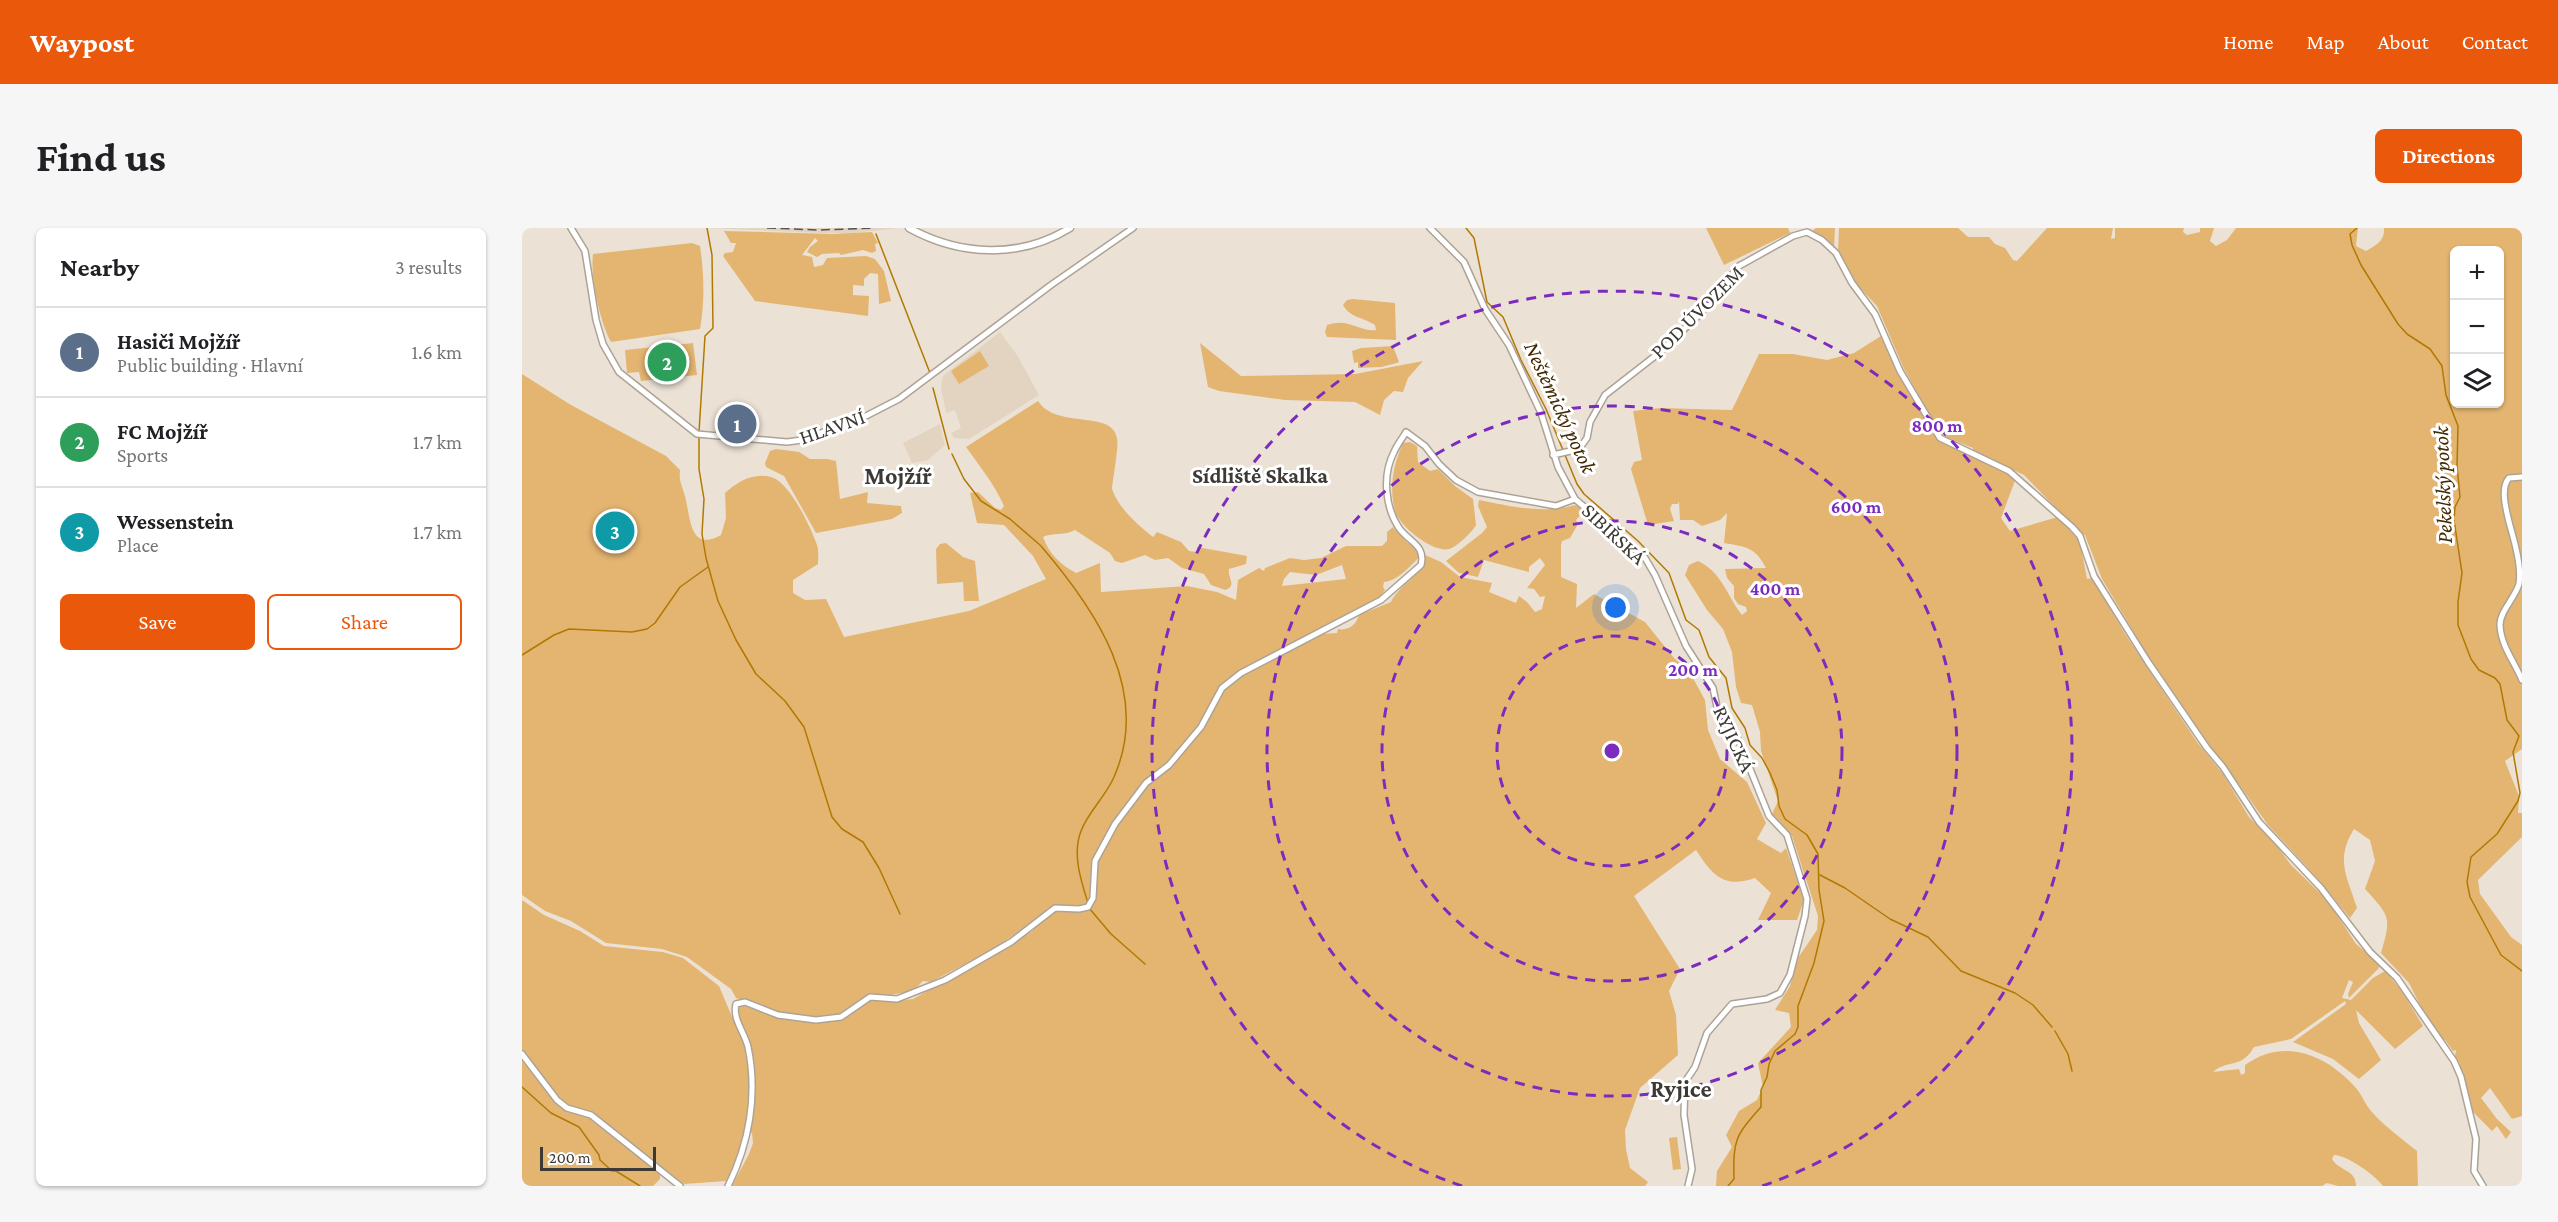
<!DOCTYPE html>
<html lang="en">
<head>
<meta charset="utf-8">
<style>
	:root { --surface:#fff; --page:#f6f6f6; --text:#202124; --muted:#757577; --line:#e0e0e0; --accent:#ea580c }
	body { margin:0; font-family:"Crimson Pro",serif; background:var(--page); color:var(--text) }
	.controls { position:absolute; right:18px; top:18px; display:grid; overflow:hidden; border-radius:9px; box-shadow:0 2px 4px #0004 }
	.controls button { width:54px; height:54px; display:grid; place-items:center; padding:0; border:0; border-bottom:2px solid var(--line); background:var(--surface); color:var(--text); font:30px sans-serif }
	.scale { position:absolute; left:18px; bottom:15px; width:116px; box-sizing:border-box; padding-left:6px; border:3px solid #3d3a35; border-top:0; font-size:16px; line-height:21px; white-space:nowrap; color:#3d3a35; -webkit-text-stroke:4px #fff; paint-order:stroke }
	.you { position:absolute; left:1094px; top:380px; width:21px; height:21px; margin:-15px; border:4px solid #fff; border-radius:50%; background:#1a73e8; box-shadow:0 0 0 9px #1a73e833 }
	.badge { display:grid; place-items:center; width:39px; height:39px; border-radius:50%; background:var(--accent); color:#fff; font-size:20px; font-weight:700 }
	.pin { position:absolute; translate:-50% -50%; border:3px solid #fff; box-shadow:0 2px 6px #0006 }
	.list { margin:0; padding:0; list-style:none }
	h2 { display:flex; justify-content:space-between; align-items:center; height:78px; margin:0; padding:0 24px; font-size:26px }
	h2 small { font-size:20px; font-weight:400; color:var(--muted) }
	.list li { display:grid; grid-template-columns:39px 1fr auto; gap:18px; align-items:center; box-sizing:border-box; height:90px; padding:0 24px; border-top:2px solid var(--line) }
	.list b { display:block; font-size:22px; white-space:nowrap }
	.list p { margin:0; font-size:20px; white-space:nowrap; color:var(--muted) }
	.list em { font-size:20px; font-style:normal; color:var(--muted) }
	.actions { display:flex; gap:12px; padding:18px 24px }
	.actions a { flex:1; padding:14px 0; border:2px solid var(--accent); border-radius:9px; text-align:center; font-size:21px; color:var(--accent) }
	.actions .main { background:var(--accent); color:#fff }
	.icon { flex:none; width:33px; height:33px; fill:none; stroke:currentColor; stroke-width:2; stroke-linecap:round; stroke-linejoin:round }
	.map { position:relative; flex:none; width:2000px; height:958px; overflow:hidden; border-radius:9px }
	header { display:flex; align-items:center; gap:36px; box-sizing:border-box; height:84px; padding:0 30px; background:var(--accent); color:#fff }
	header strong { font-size:28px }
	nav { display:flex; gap:33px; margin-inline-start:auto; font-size:21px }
	.intro { display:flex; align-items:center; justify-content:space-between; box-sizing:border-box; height:144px; padding:0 36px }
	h1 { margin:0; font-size:42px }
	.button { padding:15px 27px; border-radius:9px; background:var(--accent); color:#fff; font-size:21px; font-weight:700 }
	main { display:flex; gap:36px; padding:0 36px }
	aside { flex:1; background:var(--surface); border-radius:9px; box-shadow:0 2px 4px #0004 }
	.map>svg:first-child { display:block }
	.built { fill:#e2d4c1 }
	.green { fill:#e4b571; fill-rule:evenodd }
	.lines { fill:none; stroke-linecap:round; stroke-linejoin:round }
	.stream { stroke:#b27902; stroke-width:1.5 }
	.secondary-casing { stroke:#aca397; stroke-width:8 }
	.primary-casing { stroke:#aca397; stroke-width:9 }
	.secondary { stroke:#fff; stroke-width:5 }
	.primary { stroke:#fff; stroke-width:6 }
	.rail { stroke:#58554e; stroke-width:1.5; stroke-dasharray:9 4.5; stroke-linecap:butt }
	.ring { fill:none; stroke:#7b2cbf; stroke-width:3; stroke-dasharray:10 8 }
	.labels { text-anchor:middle; stroke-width:6; stroke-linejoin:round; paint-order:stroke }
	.street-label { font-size:21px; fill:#3d3a35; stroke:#fff }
	.water-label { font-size:22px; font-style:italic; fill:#422a01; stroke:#fff }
	.neighbourhood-label { font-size:22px; font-weight:bold; fill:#3d3a35; stroke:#fff }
	.quarter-label { font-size:24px; font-weight:bold; fill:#3d3a35; stroke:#fff }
	.centre { fill:#7b2cbf; stroke:#fff; stroke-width:3 }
	.ring-label { font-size:18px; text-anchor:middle; font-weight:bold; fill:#7b2cbf; stroke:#fff; stroke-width:6; stroke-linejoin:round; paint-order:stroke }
</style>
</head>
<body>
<header>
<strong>Waypost</strong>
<nav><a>Home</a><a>Map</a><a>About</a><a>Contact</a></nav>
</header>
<div class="intro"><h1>Find us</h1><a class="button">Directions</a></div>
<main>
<aside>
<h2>Nearby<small>3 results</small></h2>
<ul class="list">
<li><span class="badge" style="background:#5c6f8a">1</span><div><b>Hasiči Mojžíř</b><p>Public building · Hlavní</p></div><em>1.6 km</em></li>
<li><span class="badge" style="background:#2e9e5b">2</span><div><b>FC Mojžíř</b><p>Sports</p></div><em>1.7 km</em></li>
<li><span class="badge" style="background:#0f9aa8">3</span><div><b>Wessenstein</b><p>Place</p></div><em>1.7 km</em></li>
</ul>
<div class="actions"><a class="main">Save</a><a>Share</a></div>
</aside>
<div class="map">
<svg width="2000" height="958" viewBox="0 0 2000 958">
	<rect width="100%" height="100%" fill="#ebe2d5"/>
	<path class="built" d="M 186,0 L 378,0 L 330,5 L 297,5 Z
		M 478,104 L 495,127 L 517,167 L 447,211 L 432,210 L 429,205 L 439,200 L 433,182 L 424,185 L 419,159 L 421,148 Z
		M 418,196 L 423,217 L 406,232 L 390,235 L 381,215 Z"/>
	<path class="green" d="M 1184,0 L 1266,0 L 1268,5 L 1202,37 Z
		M 1294,0 L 1313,0 L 1312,22 L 1289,4 Z
		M 1317,0 L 1436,0 L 1446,9 L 1467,9 L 1473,16 L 1483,20 L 1491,32 L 1495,33 L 1525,0 L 1591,0 L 1589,11 L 1593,10 L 1593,0 L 1662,0 L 1661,4 L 1665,7 L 1678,4 L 1678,0 L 1692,0 L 1688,13 L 1694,18 L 1705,12 L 1714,0 L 1836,0 L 1834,18 L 1844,23 C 1854,17 1863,13 1862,0 L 2000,0 L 2000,521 L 1983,533 L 1997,568 L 1996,585 L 2000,585 L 2000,609 L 1956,652 L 1958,666 L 1989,709 L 2000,717 L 2000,888 L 1990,891 L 1968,860 L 1959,870 L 1975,891 L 1989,904 L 1984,911 L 1975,898 L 1970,903 L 1948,881 L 1937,834 L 1933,829 L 1934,822 L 1931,823 L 1923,812 L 1919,811 L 1902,785 L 1887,755 L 1859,725 C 1869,690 1869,689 1843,661 L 1853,633 L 1848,612 L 1832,601 C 1813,632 1825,648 1835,680 L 1828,690 L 1796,651 L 1746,597 L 1701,534 L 1690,521 L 1630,434 L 1580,351 L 1563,307 L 1560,307 L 1502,247 L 1451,223 L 1451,220 L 1419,207 L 1382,141 L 1355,78 L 1328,49 L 1316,24 ZM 1932,22 L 1978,22 L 1978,176 L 1932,176 Z
		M 202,3 L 310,6 L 350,4 L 356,15 L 353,16 L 354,23 L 350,25 L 341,22 L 319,27 L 317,25 L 300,26 L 295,29 L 285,24 L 288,19 L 296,13 L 293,10 L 280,27 L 290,29 L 292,39 L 301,37 L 305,30 L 344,28 L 353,31 L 362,43 L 369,73 L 357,76 L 356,46 L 348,45 L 342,51 L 342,58 L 331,57 L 331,67 L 347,68 L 346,88 L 233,73 L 201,28 L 203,25 L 211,24 L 214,15 L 209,15 Z
		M 170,15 L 178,18 C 182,45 183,74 178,101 L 89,114 C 78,94 68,49 71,26 Z
		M 831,71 L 873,75 L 874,112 L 805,109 L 803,104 L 805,97 C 827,89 837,104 854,102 L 853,97 C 841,89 828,90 821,77 L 825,72 Z
		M 1359,108 L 1376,144 L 1416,212 L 1494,250 L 1479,290 L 1488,303 L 1536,289 L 1558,314 L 1565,351 L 1570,350 L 1574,357 L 1603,406 L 1675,514 L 1701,546 L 1727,589 L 1755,618 L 1769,637 L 1806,673 L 1834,716 L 1858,736 L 1857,740 L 1827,770 L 1826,766 L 1831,754 L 1827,752 L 1820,770 L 1829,772 L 1851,750 L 1863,743 L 1880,763 L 1901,798 L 1873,821 L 1834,782 L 1837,795 L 1859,832 L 1837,851 L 1811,831 L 1771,814 L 1824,776 L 1823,773 L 1769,811 L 1732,819 C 1720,841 1706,831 1691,844 L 1717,841 L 1719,847 L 1723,845 L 1723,837 C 1762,809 1804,826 1834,860 C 1840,867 1843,876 1849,883 C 1862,898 1879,910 1895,923 L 1896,958 L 1861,958 C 1853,947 1825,927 1812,927 L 1810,931 C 1818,944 1834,941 1834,958 L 1816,958 L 1805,955 L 1800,958 L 1194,958 L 1195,943 L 1210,919 L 1204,907 L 1217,883 L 1235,872 L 1241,859 L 1236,835 L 1269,799 L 1267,785 L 1253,782 L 1268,758 L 1276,730 L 1295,702 L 1296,688 L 1270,608 L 1250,586 L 1256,573 L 1239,523 L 1238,504 L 1230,477 L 1219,475 L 1214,459 L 1210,424 L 1201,401 L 1185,382 L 1163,347 L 1167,337 L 1176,333 C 1200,344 1205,368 1220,387 L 1225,383 L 1224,379 L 1216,376 L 1212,370 L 1212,358 L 1205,350 L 1203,341 L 1244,340 C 1233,319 1225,319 1202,315 L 1205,285 L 1198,292 L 1180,298 L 1171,292 L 1158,292 L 1157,273 L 1156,276 L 1150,276 L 1148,281 L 1152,293 L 1126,297 L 1109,241 L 1112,234 L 1120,232 L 1111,183 L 1138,180 L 1210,182 L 1237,126 L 1271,126 L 1305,132 L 1332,125 Z
		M 171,115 L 175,147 L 119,153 L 117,144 L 105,145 L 103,122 Z
		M 678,115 L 719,148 L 833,146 L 901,133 L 886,150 L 881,164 L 872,163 L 862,172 L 858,187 L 833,174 L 763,172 L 697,163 L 686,159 Z
		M 871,118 L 877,134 L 875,135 L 859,139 L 836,140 L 836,134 L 832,135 L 830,123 L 839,120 Z
		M 458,123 L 467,138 L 437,156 L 429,143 Z
		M 0,146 L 49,177 L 144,228 L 158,242 C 157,253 159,255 162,265 C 169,284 165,326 199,307 L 204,290 L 203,265 C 215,254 231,244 249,249 C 268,254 289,300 295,317 C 297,323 296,330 296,336 L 271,352 L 271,365 L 283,372 L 304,371 L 322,409 L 447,383 L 524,351 L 511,328 L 482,297 L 455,295 L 448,265 L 456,264 L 473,280 L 479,282 L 482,278 C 472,255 458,239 444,219 L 516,173 C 535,202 590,181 595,210 C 597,219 591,249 590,261 C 597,281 615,296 631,309 L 635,304 L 659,314 L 667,323 L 675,324 L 675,319 L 725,328 L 724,336 L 707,341 C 705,349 716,358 703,362 L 689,357 L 682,346 L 660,340 L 646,330 L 633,332 L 623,327 L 600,335 L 593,333 L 588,325 L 553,302 C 543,308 531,304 521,309 C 527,326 539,337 554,345 L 578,335 L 579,364 L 665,358 L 695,364 L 714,372 L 716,352 L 737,340 L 742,343 L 743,340 L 768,330 L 782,332 L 799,330 L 824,318 L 860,318 L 865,313 L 865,304 L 871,299 L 886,315 L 893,317 L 898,328 C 890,337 874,354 862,354 L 861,359 L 863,362 L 857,370 L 717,443 L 699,458 L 677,497 L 645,536 L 622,554 L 591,595 L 571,632 L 569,669 L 564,677 L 557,679 L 532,678 L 473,720 L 409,754 L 401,753 L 391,763 L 368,767 L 347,766 L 317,787 L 294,790 L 256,785 L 214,770 L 209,761 L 165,729 L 140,721 L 84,715 L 49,693 L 23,683 L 0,667 ZM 820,337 L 824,351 L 760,358 L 762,351 L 768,344 L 794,347 Z
		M 888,214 L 895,218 L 896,234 L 908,243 L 916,241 L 933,258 L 951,271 L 954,297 C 950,304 935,319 927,321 C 911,325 878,299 873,283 C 867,260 871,237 881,215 Z
		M 254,221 L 277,224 L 288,231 L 305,231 L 314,233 L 318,271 L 346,264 L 345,275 L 379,278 L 380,285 L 370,291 L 294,305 L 262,248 L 244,239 L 243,235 L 248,223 Z
		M 957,272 C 993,279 1018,286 1054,277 L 1062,283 L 1054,292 L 1056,296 L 1048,310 L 1040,313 L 1039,317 L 1039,349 L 1055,356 L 1054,380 L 1072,366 L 1123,394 L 1152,430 L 1167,443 L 1183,472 L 1186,502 L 1198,531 L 1225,554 L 1244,595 L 1235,611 L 1259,625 L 1264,620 L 1282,672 L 1275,692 L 1236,692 L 1249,665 L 1233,650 C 1202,661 1190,647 1174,622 L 1112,668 L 1158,741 L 1147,763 L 1154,787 L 1156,827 L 1118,860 L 1103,902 L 1104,921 L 1108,940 L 1126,954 L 1123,958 L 210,958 L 227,926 L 231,915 L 230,905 L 228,904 C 230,888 236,843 231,829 C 225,813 217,797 215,779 L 217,776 L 252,789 L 307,794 L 319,791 L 348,771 L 373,773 L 391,771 L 485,719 L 509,704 L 533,682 L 563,683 L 573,670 L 576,633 L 595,597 L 626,557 L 648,539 L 680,500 L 702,461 L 720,447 L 798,406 L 815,405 L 816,401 C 826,403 834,397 837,387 L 869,374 C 878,355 900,349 903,327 L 919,334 L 938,349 L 970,355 L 967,364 L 994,375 L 997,368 L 1005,374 L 1013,384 L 1020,381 L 1023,368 L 1018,369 L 1012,361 L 1005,360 L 1023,337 L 1018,330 L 1007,339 L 1007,344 L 962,332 L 956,349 L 937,345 L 924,333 L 960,305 L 965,299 L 956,278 Z
		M 424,315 L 441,329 L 453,333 L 457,373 L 442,373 L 441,354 L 415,356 L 414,321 L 418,316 Z
		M 0,672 L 22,687 L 58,703 L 82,718 L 141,724 L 161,730 L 197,758 L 222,817 L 227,847 L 225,891 L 221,918 L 204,953 L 162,956 L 72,886 L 70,893 L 138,945 L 138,951 L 131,958 L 0,958 Z
		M 1155,909 L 1159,941 L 1151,942 L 1147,910 Z"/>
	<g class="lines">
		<path class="stream" d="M 944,0 L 952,10 L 965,74 L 981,89 L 999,132 L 1024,181 L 1055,256 L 1062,266 L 1116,313 L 1147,345 L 1164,392 L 1177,402 L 1187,429 L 1204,450 L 1210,480 L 1223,500 L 1228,517 L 1240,530 L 1248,545 L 1255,562 L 1257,578 L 1263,591 L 1285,607 L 1296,626 L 1297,662 L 1302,693 L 1292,735 L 1276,778 L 1276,799 L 1273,806 L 1253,823 L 1247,836 L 1245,849 L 1239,862 L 1239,879 C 1213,908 1211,912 1212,951 L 1206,958
			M 1835,0 L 1828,6 L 1830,17 L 1839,37 L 1876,96 L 1885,106 L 1908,121 L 1920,138 L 1924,167 L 1936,198 L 1935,238 L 1938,269 L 1933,279 L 1932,292 L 1940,345 L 1936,374 L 1936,397 L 1949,431 L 1957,442 L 1973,450 L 1978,456 L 1985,492 L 1997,508 L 1991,524 L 1998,565 L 1996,573 L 1975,606 L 1949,629 L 1945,654 L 1948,669 L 1979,727 L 2000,743
			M 354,6 L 408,145
			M 411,160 L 427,221
			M 177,204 L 183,108 L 191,100 L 190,27 L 185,0
			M 177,210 L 177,241 L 182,271 L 180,306 L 184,330 L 196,373 L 214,412 L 234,446 L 263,473 L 282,499 L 310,589 L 320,601 L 341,614 L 357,640 L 378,686
			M 430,226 L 442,251 L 459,273 L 488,291 L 518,317
			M 519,318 C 573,381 630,463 592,549 C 584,568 566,584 559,603 C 550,626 559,653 566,675
			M 0,427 L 32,407 L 47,401 L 110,404 L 125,401 L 133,395 L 158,359 L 186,339
			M 1298,647 L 1323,660 L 1368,691 L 1406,709 L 1439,743 L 1493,765 L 1511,777 L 1530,799
			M 567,680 L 589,706 L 623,736
			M 1533,803 L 1546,826 L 1550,843
			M 0,859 L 29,885 L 57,899 L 77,927 L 78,932 L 90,943 L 94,943 L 118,958"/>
		<defs>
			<path id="secondary" d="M 49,0 L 63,23 L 74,92 L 81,116 L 97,144 L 175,206 L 265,214 L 280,212 L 344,188 L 377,171 L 529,57 L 611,0
				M 908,0 L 942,34 L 963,81 L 987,117 L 1019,185 L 1036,239 L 1053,271 L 1123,330 L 1133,347 L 1164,418 L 1191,460 L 1196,484 L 1216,511 L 1247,588 L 1265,607 L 1285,671 L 1283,688 L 1268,747 L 1258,765 L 1245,771 L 1210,776 L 1185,805 L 1173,839 L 1163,854 L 1162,887 L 1170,941 L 1166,958
				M 1031,227 L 1057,221 L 1065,210 L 1068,194 L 1083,167 L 1137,125 L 1177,87 L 1217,38 L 1271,8 L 1285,4 L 1300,12 L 1314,25 L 1330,55 L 1353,86 L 1378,143 L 1418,210 L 1487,243 L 1550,299 L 1558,308 L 1572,348 L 1626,434 L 1685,520 L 1701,539 L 1737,594 L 1799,660 L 1848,724 L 1875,750 L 1932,833 L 1939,849 L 1954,911 L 1952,943 L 1961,958
				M 2000,249 L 1987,250 C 1978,260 1984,281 1987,294 C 1992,312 2000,338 1997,356 C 1993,370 1978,383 1978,397 C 1979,418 1992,433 2000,452
				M 0,826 L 35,872 L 45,880 L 69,887 L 158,958
				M 206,958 C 227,916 236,867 226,819 C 223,805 210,791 214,776 L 223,774 L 256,787 L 294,792 L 319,789 L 348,769 L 375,771 L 423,752 L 489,714 L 533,680 L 557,681 L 566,679 L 571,670 L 573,633 L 593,596 L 624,555 L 647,537 L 679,499 L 700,460 L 719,445 L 859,372 L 899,337 C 904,317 887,314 877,300 C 863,279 860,247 872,224 C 875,217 880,211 884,204 L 903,218 L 917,236 L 934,252 L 956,264 L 1034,278 L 1053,271"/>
			<path id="primary" d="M 387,0 C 438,28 498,31 548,0"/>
		</defs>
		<use href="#secondary" class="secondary-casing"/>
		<use href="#primary" class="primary-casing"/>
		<use href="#secondary" class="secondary"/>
		<use href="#primary" class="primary"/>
		<path class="rail" d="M 245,0 L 297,2 L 353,0"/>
	</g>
	<g class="ring">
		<circle cx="1090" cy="523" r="115"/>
		<circle cx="1090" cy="523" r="230"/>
		<circle cx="1090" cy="523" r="345"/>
		<path d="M940 958A460 460 0 1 1 1240 958"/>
	</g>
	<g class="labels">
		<g class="street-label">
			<text transform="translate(1175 84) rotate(-45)" y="7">POD ÚVOZEM</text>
			<text transform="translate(310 199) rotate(-19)" y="7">HLAVNÍ</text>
			<text transform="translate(1092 306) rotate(43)" y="7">SIBIŘSKÁ</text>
			<text transform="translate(1212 511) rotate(65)" y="7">RYJICKÁ</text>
		</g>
		<g class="water-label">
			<text transform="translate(1039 179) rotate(65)" y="8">Neštěmický potok</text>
			<text transform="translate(1920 257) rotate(-92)" y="8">Pekelský potok</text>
		</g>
		<g class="neighbourhood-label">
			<text x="738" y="255">Sídliště Skalka</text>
		</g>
		<g class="quarter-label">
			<text x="376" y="256">Mojžíř</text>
			<text x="1159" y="869">Ryjice</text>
		</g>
	</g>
	<circle cx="1090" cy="523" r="9" class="centre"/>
	<g class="ring-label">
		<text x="1415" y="204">800 m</text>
		<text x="1334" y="285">600 m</text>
		<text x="1253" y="367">400 m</text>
		<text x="1171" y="448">200 m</text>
	</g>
</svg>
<div class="controls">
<button>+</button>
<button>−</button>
<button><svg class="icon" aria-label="layers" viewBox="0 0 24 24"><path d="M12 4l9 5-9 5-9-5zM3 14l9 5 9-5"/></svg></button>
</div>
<div class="scale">200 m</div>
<div class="you"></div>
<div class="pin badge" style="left:215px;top:196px;background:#5c6f8a">1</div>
<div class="pin badge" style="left:145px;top:134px;background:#2e9e5b">2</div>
<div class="pin badge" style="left:93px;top:303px;background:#0f9aa8">3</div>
</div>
</main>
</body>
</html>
